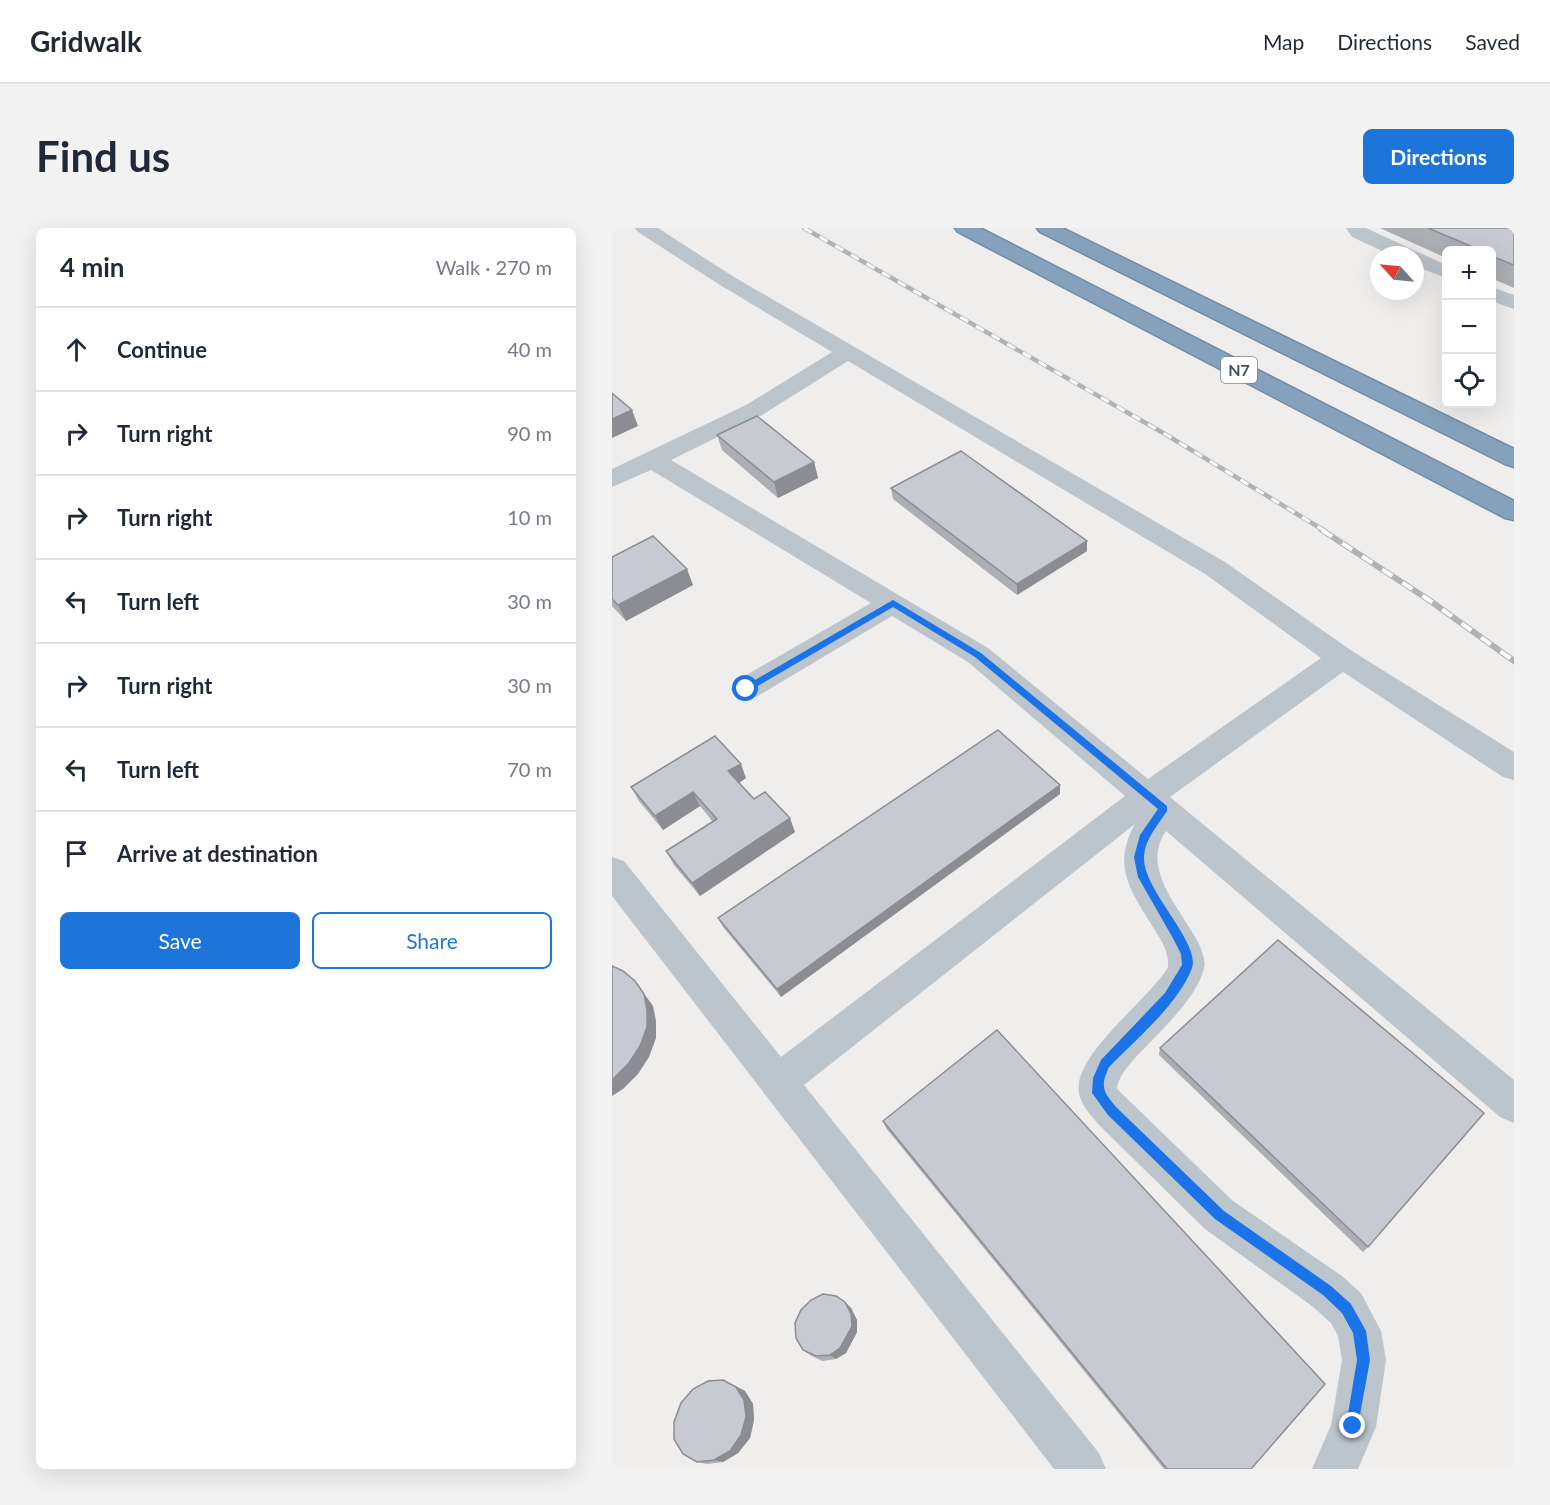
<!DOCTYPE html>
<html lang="en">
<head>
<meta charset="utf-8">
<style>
	:root { --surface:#fff; --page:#f2f2f3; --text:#1f2937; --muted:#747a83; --line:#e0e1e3; --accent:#1d75da }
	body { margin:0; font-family:Lato,sans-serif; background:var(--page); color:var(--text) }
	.controls { position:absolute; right:18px; top:18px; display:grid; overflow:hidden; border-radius:9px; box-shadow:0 6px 24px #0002 }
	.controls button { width:54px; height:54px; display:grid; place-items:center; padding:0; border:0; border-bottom:2px solid var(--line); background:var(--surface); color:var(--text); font:30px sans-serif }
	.compass { position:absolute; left:758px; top:18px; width:54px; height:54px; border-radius:50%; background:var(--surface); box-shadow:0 6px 24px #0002; rotate:297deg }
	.stop { position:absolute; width:18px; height:18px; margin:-14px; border:4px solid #1a73e8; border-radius:50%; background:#fff }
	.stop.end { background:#1a73e8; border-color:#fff; box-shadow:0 2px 6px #0008 }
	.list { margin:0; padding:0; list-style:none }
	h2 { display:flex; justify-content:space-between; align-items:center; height:78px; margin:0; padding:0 24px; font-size:26px }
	h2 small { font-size:20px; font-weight:400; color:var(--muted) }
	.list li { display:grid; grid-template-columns:39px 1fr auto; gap:18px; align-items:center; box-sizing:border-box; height:84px; padding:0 24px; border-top:2px solid var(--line) }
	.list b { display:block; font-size:22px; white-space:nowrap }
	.list em { font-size:20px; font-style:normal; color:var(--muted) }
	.actions { display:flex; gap:12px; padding:18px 24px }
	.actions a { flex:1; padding:14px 0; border:2px solid var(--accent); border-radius:9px; text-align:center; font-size:21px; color:var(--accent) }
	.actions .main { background:var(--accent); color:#fff }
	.icon { flex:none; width:33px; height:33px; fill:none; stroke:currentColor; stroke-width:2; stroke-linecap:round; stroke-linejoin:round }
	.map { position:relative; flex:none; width:902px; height:1241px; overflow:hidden; border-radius:9px }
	header { display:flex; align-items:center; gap:36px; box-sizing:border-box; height:84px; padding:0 30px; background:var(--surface); border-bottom:2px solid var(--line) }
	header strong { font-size:28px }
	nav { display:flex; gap:33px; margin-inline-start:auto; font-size:21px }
	.intro { display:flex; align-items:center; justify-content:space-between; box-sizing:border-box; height:144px; padding:0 36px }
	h1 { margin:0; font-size:42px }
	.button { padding:15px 27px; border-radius:9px; background:var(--accent); color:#fff; font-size:21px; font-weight:700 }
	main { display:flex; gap:36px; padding:0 36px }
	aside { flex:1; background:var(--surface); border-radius:9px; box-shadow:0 6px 24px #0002 }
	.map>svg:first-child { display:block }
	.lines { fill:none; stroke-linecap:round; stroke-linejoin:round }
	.highway-casing { stroke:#718ca7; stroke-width:3 }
	.minor { fill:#bcc5cc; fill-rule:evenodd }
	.highway { fill:#86a1bb; fill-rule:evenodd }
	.rail-far1-casing { stroke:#afb3b7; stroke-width:4.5 }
	.rail-casing { stroke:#afb3b7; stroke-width:6 }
	.rail-far1 { stroke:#fff; stroke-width:3; stroke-dasharray:9; stroke-linecap:butt }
	.rail { stroke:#fff; stroke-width:4; stroke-dasharray:12; stroke-linecap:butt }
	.wall { fill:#abaeb3 }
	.shaded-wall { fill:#8b8d92 }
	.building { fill:#c7cad0; stroke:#8b8d92; stroke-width:1.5 }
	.route { fill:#1a73e8 }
	.labels { text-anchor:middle; stroke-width:5; stroke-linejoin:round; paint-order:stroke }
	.shield { fill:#fff; stroke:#7e858c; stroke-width:1.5 }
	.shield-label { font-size:16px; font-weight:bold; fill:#46515a }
</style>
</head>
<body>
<header>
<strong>Gridwalk</strong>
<nav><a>Map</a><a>Directions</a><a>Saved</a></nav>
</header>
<div class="intro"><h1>Find us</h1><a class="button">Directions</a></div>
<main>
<aside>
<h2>4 min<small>Walk · 270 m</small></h2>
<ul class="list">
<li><svg class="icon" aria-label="ahead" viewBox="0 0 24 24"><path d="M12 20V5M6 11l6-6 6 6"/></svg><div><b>Continue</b></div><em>40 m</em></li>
<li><svg class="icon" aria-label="right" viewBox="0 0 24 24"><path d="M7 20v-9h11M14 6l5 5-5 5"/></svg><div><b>Turn right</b></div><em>90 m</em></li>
<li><svg class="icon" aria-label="right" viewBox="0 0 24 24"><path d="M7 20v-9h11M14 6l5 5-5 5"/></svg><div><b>Turn right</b></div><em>10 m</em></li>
<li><svg class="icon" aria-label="left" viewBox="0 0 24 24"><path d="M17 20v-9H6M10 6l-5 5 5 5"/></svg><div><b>Turn left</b></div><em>30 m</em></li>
<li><svg class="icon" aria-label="right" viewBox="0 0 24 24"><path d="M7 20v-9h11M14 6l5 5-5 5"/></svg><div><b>Turn right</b></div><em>30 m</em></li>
<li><svg class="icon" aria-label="left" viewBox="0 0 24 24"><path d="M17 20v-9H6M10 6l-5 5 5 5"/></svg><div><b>Turn left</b></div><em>70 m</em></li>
<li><svg class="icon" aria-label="arrive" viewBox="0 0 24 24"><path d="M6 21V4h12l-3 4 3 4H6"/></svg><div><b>Arrive at destination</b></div></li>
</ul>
<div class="actions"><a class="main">Save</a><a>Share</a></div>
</aside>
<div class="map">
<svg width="902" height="1241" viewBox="0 0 902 1241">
	<rect width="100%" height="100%" fill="#f0eded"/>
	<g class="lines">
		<defs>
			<path id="highway" d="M 343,0 L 368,0 L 902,273 L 902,292 L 893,290 L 346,4 Z
				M 425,0 L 450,0 L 902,221 L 902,239 L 893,236 L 428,4 Z"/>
		</defs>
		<use href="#highway" class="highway-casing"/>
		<path class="minor" d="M 23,0 L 46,0 L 122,49 L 613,334 L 740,423 L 902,524 L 902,552 L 891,549 L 731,444 L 558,569 L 902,852 L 902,895 L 888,889 L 554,603 C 527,642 571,683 588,718 C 590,725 594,732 592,740 C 585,771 545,806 524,829 C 516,838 506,849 505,861 L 621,973 L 730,1048 L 749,1065 L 769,1103 L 774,1132 L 764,1199 L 746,1241 L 700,1241 L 719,1197 L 730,1132 L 726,1108 L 719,1095 L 700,1078 L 593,1001 L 486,896 C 479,887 469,877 467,865 C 460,827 538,771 556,739 C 557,725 551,715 544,704 C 521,665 498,640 523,596 L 192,857 L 487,1225 L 494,1241 L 442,1241 L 0,668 L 0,629 L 12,633 L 169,829 L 513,568 L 356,434 L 280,388 L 144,469 L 134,472 L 124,469 L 119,461 L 124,453 L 259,375 L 39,242 L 0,259 L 0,241 L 134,177 L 220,124 L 108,57 L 26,4 ZM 236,133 L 593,346 L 709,430 L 536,551 L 376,420 L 59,232 L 150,187 Z
			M 734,0 L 754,0 L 834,37 L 834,50 L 803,38 L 803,27 L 779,27 L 740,9 Z
			M 879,59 L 902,67 L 902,81 L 879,73 Z"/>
		<use href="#highway" class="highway"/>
		<defs>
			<path id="rail-far1" d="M 192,0 L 553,206 L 713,303"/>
			<path id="rail" d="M 710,302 L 817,372 L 902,433"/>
		</defs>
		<use href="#rail-far1" class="rail-far1-casing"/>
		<use href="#rail" class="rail-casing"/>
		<use href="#rail-far1" class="rail-far1"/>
		<use href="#rail" class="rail"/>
	</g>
	<path class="wall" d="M 768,0 L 902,0 L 902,60 L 879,50 L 879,22 L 834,22 L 834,30 Z
		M 105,207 L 202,234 L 206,250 L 166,270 L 110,222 Z
		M 279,260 L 475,323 L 405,367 L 281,271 Z
		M 0,329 L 81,357 L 14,393 L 0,378 Z
		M 134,550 L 127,555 L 142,571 L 183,604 L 88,668 L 62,637 L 54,623 L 101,594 L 88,578 L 51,602 L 27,573 L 19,559 Z
		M 448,566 L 169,769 L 111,699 L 106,690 Z
		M 548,820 L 756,1019 L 751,1024 L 547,827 Z
		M 271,893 L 639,1241 L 552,1241 L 274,900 Z
		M 233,1074 L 239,1080 L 245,1092 L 245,1104 L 234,1125 L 224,1131 L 210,1133 L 198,1127 L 191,1122 Z
		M 120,1156 L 133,1163 L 141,1176 L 142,1192 L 138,1210 L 126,1225 L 111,1234 L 95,1236 L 85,1234 Z"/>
	<path class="shaded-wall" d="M 20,182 L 26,198 L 0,210 L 0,191 Z
		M 202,234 L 206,250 L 166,270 L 162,254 Z
		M 475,313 L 475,323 L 405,367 L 405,356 Z
		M 75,341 L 81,357 L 14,393 L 6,377 Z
		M 129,536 L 134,550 L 123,558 L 116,543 Z
		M 448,557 L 448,566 L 169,769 L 165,761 Z
		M 81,564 L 88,578 L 51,602 L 43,588 Z
		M 178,590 L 183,604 L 88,668 L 80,655 Z
		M 23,753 L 41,778 L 44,793 L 44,810 L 37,829 L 26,846 L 11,861 L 0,868 L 0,852 Z
		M 233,1074 L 239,1080 L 245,1092 L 245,1104 L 234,1125 L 224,1131 L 218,1127 Z
		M 111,1152 L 133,1163 L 141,1176 L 142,1192 L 138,1210 L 126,1225 L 111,1234 L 102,1232 Z"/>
	<path class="building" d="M 816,0 L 902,0 L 902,37 L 879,28 L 879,22 L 868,22 Z
		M 0,165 L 20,182 L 0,191 Z
		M 145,188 L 202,234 L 162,254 L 105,207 Z
		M 349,223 L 475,313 L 405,356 L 279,260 Z
		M 41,308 L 75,341 L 6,377 L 0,371 L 0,329 Z
		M 386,502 L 448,557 L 165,761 L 106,690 Z
		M 103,508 L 129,536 L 116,543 L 142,571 L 153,564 L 178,590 L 80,655 L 54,623 L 105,591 L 81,564 L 43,588 L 19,559 Z
		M 666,712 L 872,885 L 756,1019 L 548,820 Z
		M 0,738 L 11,743 L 23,753 L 32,766 L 35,782 L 35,799 L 28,818 L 17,835 L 0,852 Z
		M 385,802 L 713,1156 L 639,1241 L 555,1241 L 271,893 Z
		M 211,1066 L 224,1068 L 233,1074 L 239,1086 L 240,1098 L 228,1120 L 218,1127 L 204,1128 L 191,1122 L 184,1110 L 183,1095 L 189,1082 L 199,1072 Z
		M 111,1152 L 124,1159 L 132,1172 L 134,1189 L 129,1207 L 118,1223 L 102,1232 L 85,1234 L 71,1226 L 62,1211 L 62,1194 L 69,1175 L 81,1161 L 96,1153 Z"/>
	<path class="route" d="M 281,372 L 369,425 L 555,578 L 555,583 C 546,597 533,611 532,628 C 529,660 589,714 580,740 C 566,777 524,811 497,839 C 488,859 491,863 504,879 L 612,983 L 719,1058 L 739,1076 L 754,1103 L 758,1132 L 745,1203 L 741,1205 L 736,1203 L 734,1198 L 745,1132 L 741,1105 L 730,1085 L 711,1067 L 603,991 L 496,887 L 480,865 L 481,850 L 489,832 L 553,765 L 570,737 L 569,726 L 562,712 L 526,649 L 522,629 L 528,607 L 546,581 L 363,429 L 281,379 L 137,463 L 131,463 L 131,459 Z"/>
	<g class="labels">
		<rect class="shield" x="609" y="129" width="36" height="26" rx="4.5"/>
		<g class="shield-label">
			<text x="627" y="148">N7</text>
		</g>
	</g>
</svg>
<div class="controls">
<button>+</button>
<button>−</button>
<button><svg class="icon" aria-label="locate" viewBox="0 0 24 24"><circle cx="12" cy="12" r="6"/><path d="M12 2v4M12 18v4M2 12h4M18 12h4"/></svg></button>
</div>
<svg class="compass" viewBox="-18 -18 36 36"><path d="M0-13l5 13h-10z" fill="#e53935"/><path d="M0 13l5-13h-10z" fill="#747a83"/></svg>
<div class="stop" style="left:134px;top:461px"></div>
<div class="stop end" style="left:741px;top:1198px"></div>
</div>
</main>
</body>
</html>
